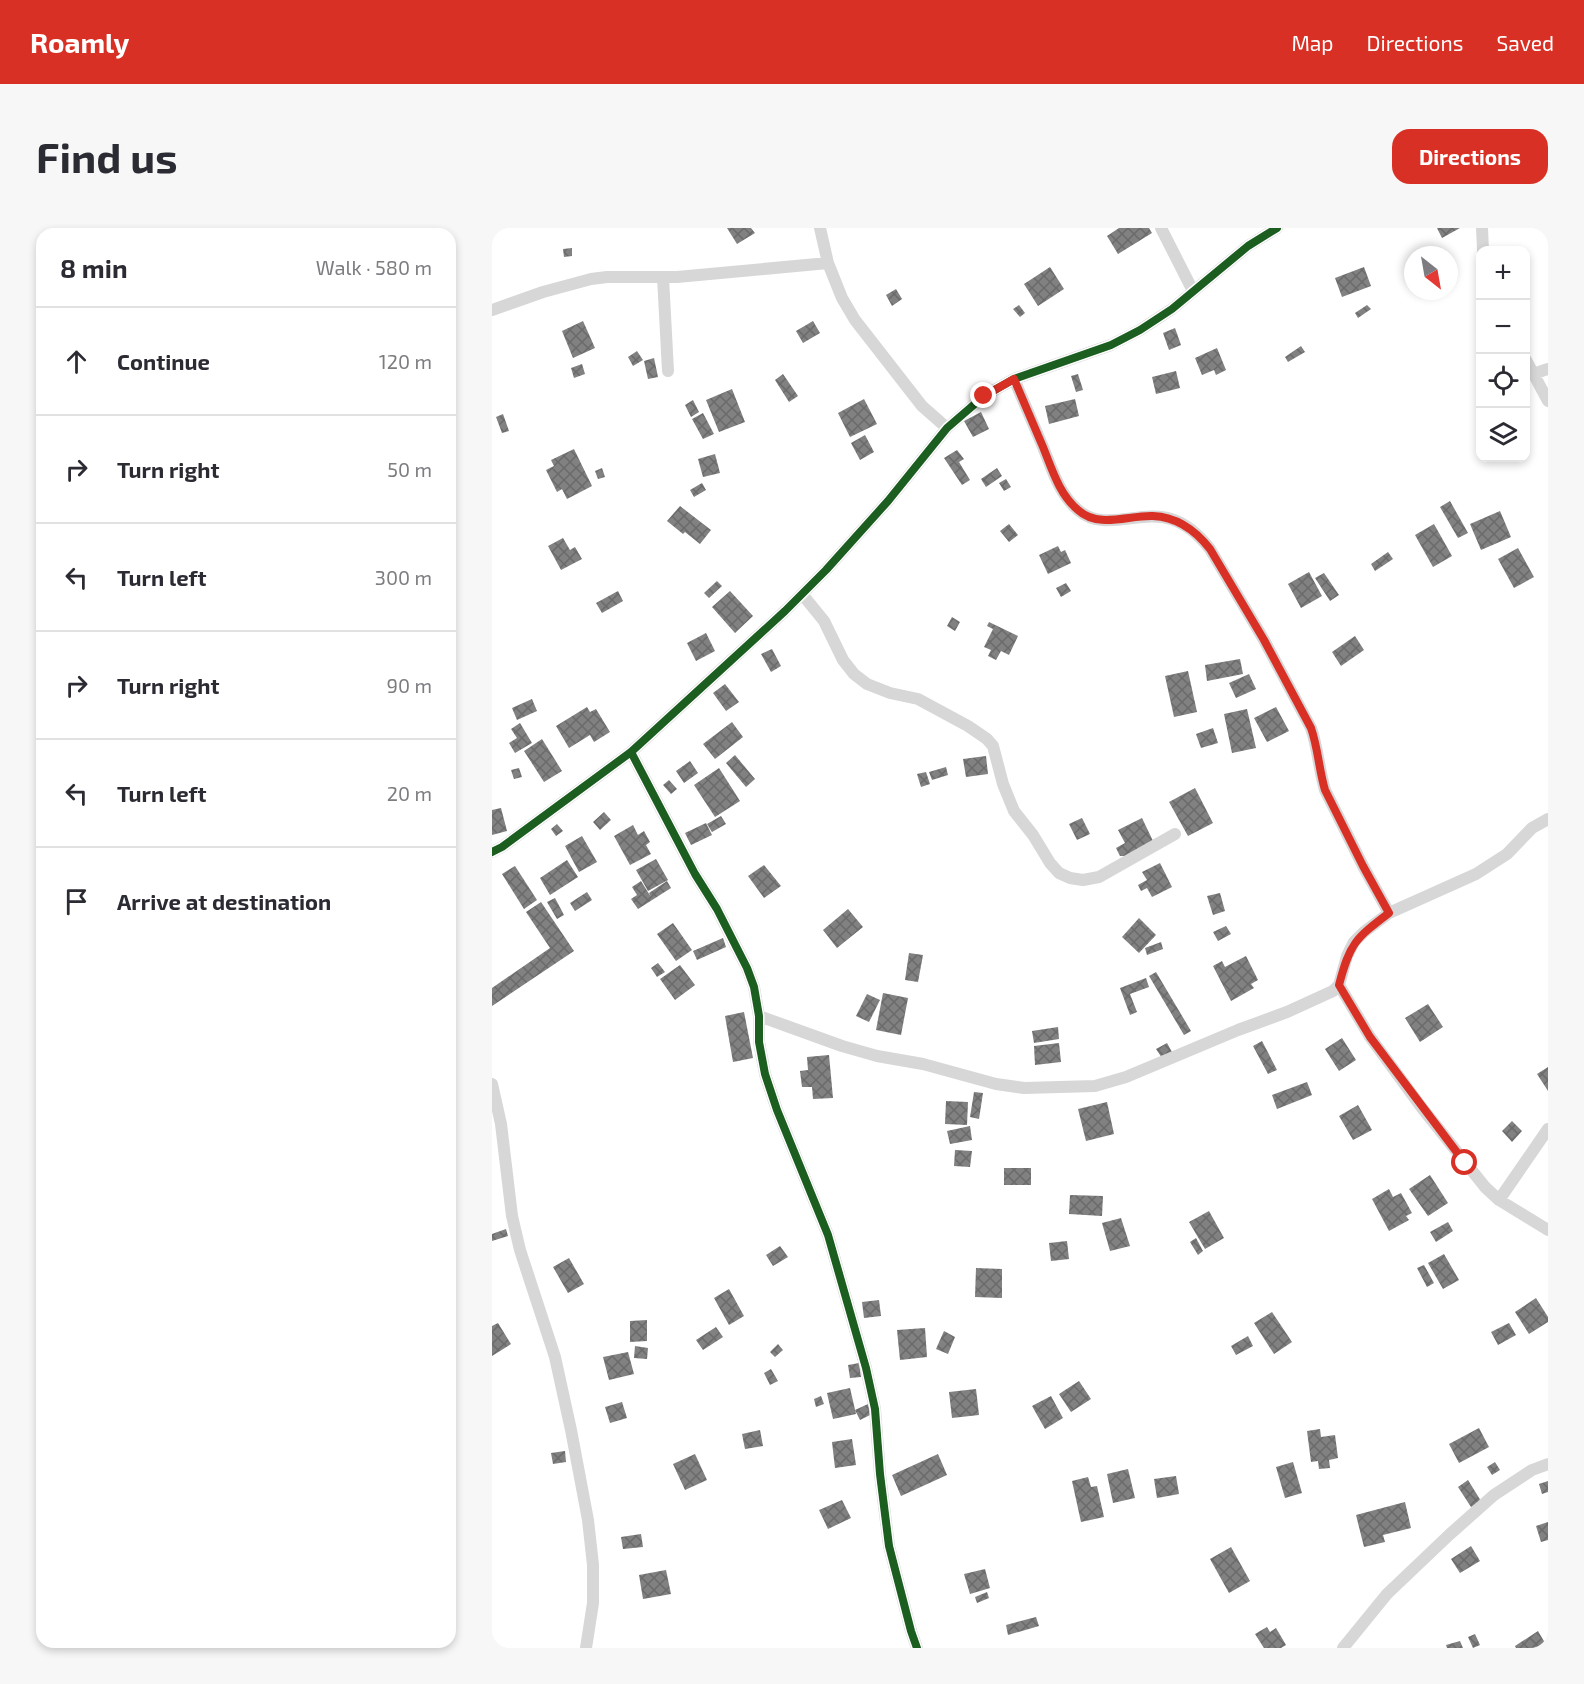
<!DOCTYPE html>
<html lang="en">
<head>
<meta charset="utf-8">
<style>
	:root { --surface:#fff; --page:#f7f7f7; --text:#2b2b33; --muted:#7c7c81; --line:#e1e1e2; --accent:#d93025 }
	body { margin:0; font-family:"Exo 2",sans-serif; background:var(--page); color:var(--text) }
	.controls { position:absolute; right:18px; top:18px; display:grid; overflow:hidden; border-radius:12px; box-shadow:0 3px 9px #0003 }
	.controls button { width:54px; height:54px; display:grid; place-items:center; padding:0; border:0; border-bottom:2px solid var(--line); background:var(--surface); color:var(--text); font:30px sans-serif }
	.compass { position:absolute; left:912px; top:18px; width:54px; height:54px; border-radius:50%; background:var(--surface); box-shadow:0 3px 9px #0003; rotate:149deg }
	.stop { position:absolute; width:18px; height:18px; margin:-14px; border:4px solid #d93025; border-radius:50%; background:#fff }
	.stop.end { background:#d93025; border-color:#fff; box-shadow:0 2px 6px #0008 }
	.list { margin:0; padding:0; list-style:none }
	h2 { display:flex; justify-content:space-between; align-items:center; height:78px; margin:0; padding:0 24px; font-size:26px }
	h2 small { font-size:20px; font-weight:400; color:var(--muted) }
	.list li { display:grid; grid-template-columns:39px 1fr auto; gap:18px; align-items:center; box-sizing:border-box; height:108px; padding:0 24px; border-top:2px solid var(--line) }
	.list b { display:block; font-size:22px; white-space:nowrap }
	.list em { font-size:20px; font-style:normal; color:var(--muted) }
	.icon { flex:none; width:33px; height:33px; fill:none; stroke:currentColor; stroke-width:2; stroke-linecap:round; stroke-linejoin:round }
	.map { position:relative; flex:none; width:1056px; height:1420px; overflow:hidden; border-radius:18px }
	header { display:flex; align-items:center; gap:36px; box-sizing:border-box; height:84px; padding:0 30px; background:var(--accent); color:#fff }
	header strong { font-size:28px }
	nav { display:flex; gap:33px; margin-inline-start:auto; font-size:21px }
	.intro { display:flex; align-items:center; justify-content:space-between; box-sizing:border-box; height:144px; padding:0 36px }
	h1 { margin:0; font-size:42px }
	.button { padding:15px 27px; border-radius:18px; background:var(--accent); color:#fff; font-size:21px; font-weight:700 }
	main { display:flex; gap:36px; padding:0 36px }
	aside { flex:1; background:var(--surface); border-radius:18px; box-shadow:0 3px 9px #0003 }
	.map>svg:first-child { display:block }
	.building { fill:url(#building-cross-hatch) }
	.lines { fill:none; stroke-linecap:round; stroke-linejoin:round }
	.minor { stroke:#d7d7d7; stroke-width:12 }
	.cycleway-casing { stroke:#fff; stroke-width:11 }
	.cycleway { stroke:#1b5e20; stroke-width:8 }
	.route { stroke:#d93025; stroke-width:8 }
</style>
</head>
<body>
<header>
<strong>Roamly</strong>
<nav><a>Map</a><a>Directions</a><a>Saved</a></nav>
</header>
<div class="intro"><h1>Find us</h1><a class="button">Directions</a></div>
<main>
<aside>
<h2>8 min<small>Walk · 580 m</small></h2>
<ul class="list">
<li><svg class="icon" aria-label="ahead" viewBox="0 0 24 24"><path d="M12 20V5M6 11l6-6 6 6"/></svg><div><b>Continue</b></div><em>120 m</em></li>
<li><svg class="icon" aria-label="right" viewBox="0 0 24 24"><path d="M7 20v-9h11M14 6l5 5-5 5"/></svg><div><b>Turn right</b></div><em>50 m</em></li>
<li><svg class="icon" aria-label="left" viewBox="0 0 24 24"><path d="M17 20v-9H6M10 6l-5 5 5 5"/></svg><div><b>Turn left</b></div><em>300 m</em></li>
<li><svg class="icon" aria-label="right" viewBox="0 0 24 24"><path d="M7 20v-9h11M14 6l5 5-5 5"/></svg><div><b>Turn right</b></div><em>90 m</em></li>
<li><svg class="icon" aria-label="left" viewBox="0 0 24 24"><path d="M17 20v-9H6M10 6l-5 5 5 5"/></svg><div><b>Turn left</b></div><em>20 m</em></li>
<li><svg class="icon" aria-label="arrive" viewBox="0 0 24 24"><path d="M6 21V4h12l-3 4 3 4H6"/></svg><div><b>Arrive at destination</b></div></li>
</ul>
</aside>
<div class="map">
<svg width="1056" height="1420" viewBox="0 0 1056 1420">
	<defs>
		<pattern id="building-cross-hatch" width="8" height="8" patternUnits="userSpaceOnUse" patternTransform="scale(1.5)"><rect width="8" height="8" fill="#818181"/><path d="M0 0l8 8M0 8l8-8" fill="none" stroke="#6a6a6a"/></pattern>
	</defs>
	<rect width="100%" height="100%" fill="#fff"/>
	<path class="building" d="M 235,0 L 259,0 L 263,5 L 245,16 Z
		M 627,0 L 657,0 L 660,5 L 626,26 L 615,8 Z
		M 945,0 L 968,0 L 950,10 Z
		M 80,20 L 80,28 L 72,29 L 71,21 Z
		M 558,39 L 572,61 L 546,78 L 532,56 Z
		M 872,39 L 879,58 L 850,69 L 843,50 Z
		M 404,61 L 410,71 L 400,78 L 394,67 Z
		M 527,77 L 533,85 L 528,89 L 521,81 Z
		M 875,77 L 879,81 L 866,90 L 863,85 Z
		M 91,93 L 103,120 L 81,130 L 70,103 Z
		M 321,93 L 328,105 L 311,115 L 304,103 Z
		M 683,100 L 689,117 L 677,122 L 671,105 Z
		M 809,118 L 813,124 L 796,134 L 793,129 Z
		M 725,120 L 734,142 L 724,147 L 722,142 L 710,147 L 703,130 Z
		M 145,123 L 151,132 L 141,138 L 136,129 Z
		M 162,130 L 166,149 L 156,151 L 152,133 Z
		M 90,136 L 93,146 L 82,150 L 79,140 Z
		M 684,143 L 688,160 L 664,166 L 660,149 Z
		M 291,146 L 306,168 L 297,174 L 283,152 Z
		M 586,146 L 591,162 L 584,164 L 579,148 Z
		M 240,161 L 253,194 L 227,204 L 214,172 Z
		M 372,171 L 385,196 L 358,209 L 346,185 Z
		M 583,171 L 587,188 L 557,196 L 553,178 Z
		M 201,172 L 207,184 L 199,189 L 193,177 Z
		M 489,184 L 497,201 L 481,209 L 472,193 Z
		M 211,185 L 222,206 L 211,211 L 200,191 Z
		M 11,186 L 17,203 L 10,205 L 4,189 Z
		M 373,207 L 382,224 L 368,232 L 359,215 Z
		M 82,221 L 100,258 L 75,271 L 70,261 L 65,264 L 54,242 L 62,238 L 59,232 Z
		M 465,222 L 472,231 L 467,234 L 478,252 L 470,257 L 452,230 Z
		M 223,226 L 228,245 L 211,249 L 206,231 Z
		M 110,240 L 113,249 L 106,251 L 103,243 Z
		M 505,240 L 510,248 L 494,259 L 489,251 Z
		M 514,251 L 519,259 L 512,263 L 507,255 Z
		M 210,255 L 214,262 L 202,269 L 198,262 Z
		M 958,273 L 976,305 L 966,310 L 948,279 Z
		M 188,278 L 219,302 L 208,316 L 193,304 L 191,306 L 175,293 Z
		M 1008,283 L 1019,309 L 989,322 L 978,296 Z
		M 517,296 L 526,307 L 517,314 L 508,303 Z
		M 942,296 L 960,328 L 941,339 L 923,307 Z
		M 71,310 L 78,322 L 83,319 L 90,331 L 69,342 L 56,318 Z
		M 566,318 L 569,324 L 573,322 L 579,335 L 556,346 L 547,327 Z
		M 1026,320 L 1042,349 L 1022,360 L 1006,331 Z
		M 896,324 L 901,331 L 883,343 L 879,336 Z
		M 817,344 L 830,368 L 809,380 L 796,356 Z
		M 832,345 L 847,367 L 838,373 L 823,350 Z
		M 225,353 L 230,358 L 217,370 L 212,365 Z
		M 574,355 L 579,363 L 569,369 L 564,360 Z
		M 126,363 L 131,373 L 110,385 L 104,375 Z
		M 238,363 L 261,388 L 243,405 L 220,379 Z
		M 460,389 L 468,394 L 463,403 L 455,398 Z
		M 497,394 L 526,408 L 517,427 L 509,423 L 504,432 L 496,428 L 499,422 L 492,419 L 501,401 L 495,398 Z
		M 214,405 L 223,423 L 204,433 L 195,415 Z
		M 863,408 L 872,422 L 849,438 L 840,424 Z
		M 280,421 L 289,438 L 279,444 L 269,426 Z
		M 748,431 L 751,446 L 715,453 L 713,437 Z
		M 696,443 L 705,484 L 682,489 L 673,448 Z
		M 757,446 L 764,461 L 744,470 L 737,455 Z
		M 233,456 L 247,474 L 234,483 L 221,465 Z
		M 40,471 L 45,483 L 25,492 L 20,480 Z
		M 95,479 L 98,484 L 104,481 L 118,504 L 102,514 L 98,507 L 77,520 L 64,498 Z
		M 784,479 L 797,503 L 775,514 L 762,490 Z
		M 755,481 L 764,520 L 740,525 L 732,486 Z
		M 240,494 L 251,509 L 223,531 L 211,516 Z
		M 28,495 L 40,515 L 23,525 L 17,515 L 25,510 L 19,501 Z
		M 721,500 L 726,515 L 709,520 L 704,506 Z
		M 50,511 L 70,543 L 52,554 L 32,523 Z
		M 243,527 L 263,551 L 254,559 L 234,535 Z
		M 494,528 L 496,546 L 474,549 L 471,531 Z
		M 198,533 L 206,545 L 192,555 L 184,543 Z
		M 454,539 L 456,547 L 440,552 L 437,544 Z
		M 27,540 L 30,549 L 22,551 L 19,542 Z
		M 227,540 L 248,573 L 223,589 L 202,557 Z
		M 434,544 L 438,556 L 429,559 L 425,546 Z
		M 177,552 L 185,561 L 179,566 L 171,557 Z
		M 703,560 L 721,595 L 696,608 L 677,574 Z
		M 9,580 L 15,603 L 0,607 L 0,582 Z
		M 112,584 L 119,592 L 108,602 L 101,594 Z
		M 229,588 L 234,596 L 220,604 L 215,596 Z
		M 590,590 L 598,606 L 585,612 L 577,596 Z
		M 650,590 L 662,615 L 639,628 L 628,628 L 624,620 L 633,615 L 626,602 Z
		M 214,595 L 220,607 L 199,617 L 193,605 Z
		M 65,596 L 71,603 L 64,608 L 59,601 Z
		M 141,597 L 146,607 L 152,603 L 158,614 L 154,617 L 159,626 L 138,637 L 122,608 Z
		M 90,608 L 105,634 L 87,644 L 73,618 Z
		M 164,631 L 176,652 L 156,663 L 144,642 Z
		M 75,632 L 86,649 L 58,667 L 48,650 Z
		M 668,635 L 680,659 L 660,669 L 655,660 L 649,663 L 646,657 L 655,652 L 650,644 Z
		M 272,637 L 289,658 L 272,670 L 256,648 Z
		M 23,638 L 45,672 L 32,681 L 10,646 Z
		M 149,653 L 159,669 L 157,665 L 175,653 L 179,660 L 146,681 L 139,671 L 145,667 L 140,659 Z
		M 95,664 L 100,672 L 83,683 L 78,675 Z
		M 728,665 L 733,683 L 721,687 L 715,668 Z
		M 63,670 L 72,687 L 65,691 L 55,674 Z
		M 49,674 L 82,723 L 0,778 L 0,760 L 58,720 L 34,684 Z
		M 356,681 L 371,699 L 345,720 L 331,702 Z
		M 647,690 L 664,707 L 647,725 L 630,709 Z
		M 181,695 L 200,722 L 184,733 L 165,706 Z
		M 734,698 L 739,706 L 726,713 L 721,704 Z
		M 231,710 L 234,719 L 205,732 L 201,723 Z
		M 669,714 L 671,721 L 655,727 L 653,720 Z
		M 417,725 L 431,727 L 426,754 L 413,752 Z
		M 754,728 L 766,752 L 759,756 L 762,760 L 739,773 L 721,738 L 730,733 L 733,739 Z
		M 166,735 L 173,744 L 165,749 L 159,740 Z
		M 188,737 L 203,757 L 183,772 L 168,751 Z
		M 664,744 L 699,803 L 692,807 L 657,748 Z
		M 654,750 L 657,759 L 638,766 L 645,784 L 638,787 L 628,760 Z
		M 391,765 L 416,770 L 409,807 L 384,802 Z
		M 375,766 L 388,772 L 377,794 L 364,788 Z
		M 936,776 L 951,799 L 928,814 L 913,790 Z
		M 252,784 L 261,830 L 241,834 L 233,788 Z
		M 566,799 L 567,811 L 542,815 L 540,803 Z
		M 850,810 L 864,832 L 847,843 L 833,821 Z
		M 770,813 L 785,842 L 776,846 L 761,818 Z
		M 567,815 L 569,834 L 543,837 L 542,818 Z
		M 675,815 L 680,824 L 670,830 L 664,821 Z
		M 337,827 L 341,870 L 321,871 L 320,859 L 310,859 L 308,843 L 316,842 L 315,829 Z
		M 1056,839 L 1056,863 L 1045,846 Z
		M 815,854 L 820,867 L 785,881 L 780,867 Z
		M 482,864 L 491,865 L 487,891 L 478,889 Z
		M 454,873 L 476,874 L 475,897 L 453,896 Z
		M 615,874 L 622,906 L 594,913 L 586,881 Z
		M 866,877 L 880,902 L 861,912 L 847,888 Z
		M 1020,893 L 1030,903 L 1020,914 L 1010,903 Z
		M 478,898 L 480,912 L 458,916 L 455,903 Z
		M 463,922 L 480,923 L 478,939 L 462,938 Z
		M 512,940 L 539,940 L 539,957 L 512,957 Z
		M 938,947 L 956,975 L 936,988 L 917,961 Z
		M 897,961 L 901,969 L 909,965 L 920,985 L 914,988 L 917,992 L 897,1003 L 880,971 Z
		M 578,967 L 611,968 L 610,988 L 577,986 Z
		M 717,983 L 732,1010 L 713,1021 L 697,994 Z
		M 629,990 L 638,1018 L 618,1023 L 610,995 Z
		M 956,994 L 961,1003 L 944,1014 L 938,1004 Z
		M 14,1001 L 16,1008 L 0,1013 L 0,1006 Z
		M 704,1010 L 711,1023 L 706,1027 L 698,1014 Z
		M 575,1013 L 577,1031 L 559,1033 L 557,1015 Z
		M 288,1018 L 296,1029 L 281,1038 L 274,1027 Z
		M 952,1026 L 967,1052 L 951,1061 L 936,1035 Z
		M 77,1030 L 92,1056 L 76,1065 L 61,1039 Z
		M 932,1037 L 942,1055 L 935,1059 L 925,1040 Z
		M 484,1040 L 510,1041 L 510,1070 L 483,1069 Z
		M 237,1061 L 252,1088 L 237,1097 L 222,1070 Z
		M 1044,1070 L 1056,1089 L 1056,1094 L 1037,1106 L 1023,1084 Z
		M 387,1072 L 389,1088 L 372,1090 L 370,1074 Z
		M 780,1084 L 800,1114 L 782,1126 L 762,1095 Z
		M 155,1092 L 155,1113 L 138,1114 L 138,1093 Z
		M 6,1095 L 19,1116 L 0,1128 L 0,1098 Z
		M 1017,1095 L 1024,1107 L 1006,1117 L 999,1104 Z
		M 224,1099 L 231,1109 L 211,1122 L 204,1112 Z
		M 433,1100 L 435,1129 L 408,1132 L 405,1102 Z
		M 452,1103 L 463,1109 L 456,1126 L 444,1121 Z
		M 756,1108 L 761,1118 L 744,1127 L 739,1118 Z
		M 286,1116 L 291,1122 L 283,1129 L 278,1124 Z
		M 143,1118 L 156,1120 L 155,1131 L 142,1130 Z
		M 136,1124 L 142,1146 L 117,1152 L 111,1129 Z
		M 367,1135 L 369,1149 L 358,1150 L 356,1137 Z
		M 279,1141 L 286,1153 L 278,1157 L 272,1145 Z
		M 587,1153 L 599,1171 L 579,1184 L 567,1166 Z
		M 358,1160 L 364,1186 L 341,1191 L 335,1165 Z
		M 484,1161 L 487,1187 L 460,1190 L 457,1164 Z
		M 329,1168 L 332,1176 L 324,1179 L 322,1171 Z
		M 559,1168 L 571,1190 L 553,1201 L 540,1178 Z
		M 130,1174 L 135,1190 L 118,1195 L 113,1179 Z
		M 376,1176 L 380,1186 L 368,1192 L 363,1182 Z
		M 987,1200 L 997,1219 L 967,1235 L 957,1216 Z
		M 828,1201 L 829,1209 L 843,1207 L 846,1230 L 837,1232 L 838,1240 L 827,1241 L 826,1233 L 819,1234 L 815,1203 Z
		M 268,1202 L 271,1218 L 253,1221 L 250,1206 Z
		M 360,1211 L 364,1237 L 343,1240 L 340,1214 Z
		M 73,1223 L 74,1234 L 61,1236 L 59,1225 Z
		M 203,1226 L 215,1252 L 193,1262 L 181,1236 Z
		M 446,1226 L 455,1247 L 409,1268 L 400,1247 Z
		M 801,1234 L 810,1265 L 793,1270 L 784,1239 Z
		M 1003,1234 L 1008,1242 L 1000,1247 L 995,1239 Z
		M 636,1241 L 643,1270 L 621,1275 L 615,1246 Z
		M 684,1248 L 687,1266 L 665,1270 L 662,1251 Z
		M 596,1249 L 599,1259 L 605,1258 L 612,1289 L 589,1294 L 580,1253 Z
		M 976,1252 L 989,1273 L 979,1279 L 966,1259 Z
		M 1056,1253 L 1056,1264 L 1050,1266 L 1047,1256 Z
		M 350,1272 L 359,1290 L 336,1301 L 327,1282 Z
		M 913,1274 L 919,1300 L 891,1307 L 893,1314 L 872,1319 L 864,1287 Z
		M 1056,1294 L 1056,1312 L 1049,1314 L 1044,1298 Z
		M 149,1306 L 151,1319 L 131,1321 L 129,1309 Z
		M 979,1318 L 988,1333 L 968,1345 L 959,1331 Z
		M 739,1319 L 758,1353 L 737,1365 L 718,1331 Z
		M 493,1341 L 498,1360 L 478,1366 L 472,1346 Z
		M 174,1342 L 179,1366 L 151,1371 L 147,1347 Z
		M 495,1364 L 497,1370 L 485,1375 L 483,1369 Z
		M 544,1389 L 547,1398 L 516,1407 L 514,1397 Z
		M 775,1399 L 778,1404 L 784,1400 L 794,1417 L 789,1420 L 772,1420 L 763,1406 Z
		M 1046,1403 L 1056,1420 L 1024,1420 L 1023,1418 Z
		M 983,1406 L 988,1417 L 981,1420 L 976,1409 Z
		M 968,1413 L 971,1420 L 955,1420 L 954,1417 Z"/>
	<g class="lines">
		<path class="minor" d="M 328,0 L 336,35 L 350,70 L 363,92 L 430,178 L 455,200
			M 669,0 L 701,63
			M 990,0 L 991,22
			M 171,49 L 176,143
			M 0,82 L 51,64 L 99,51 L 115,49 L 185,49 L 336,35
			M 1034,132 L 1056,173
			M 1041,146 L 1056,141
			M 522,151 C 532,174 541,196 551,219 C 560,241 567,266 586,282 C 612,305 649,281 679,291 C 695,296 708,308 718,321 L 772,412 L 819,500 C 826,520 827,542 833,562 L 871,638 L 897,685
			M 310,366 L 332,393 L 351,432 L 362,446 L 375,456 L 398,465 L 426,471 L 476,498 L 495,511 L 501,518 L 511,556 L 522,583 L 541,607 L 558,635 L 567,645 L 578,650 L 591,652 L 607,649 L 683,606
			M 139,524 L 203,646 L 225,681 L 255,740 L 262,759 L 267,788 L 267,814 L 273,846 L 285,882 L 336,1007 L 374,1140 L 383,1181 L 388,1246 L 397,1318 L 419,1403 L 425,1420
			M 0,624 L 10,619 L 139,524 L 293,383 L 334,342 L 396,273 L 455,200 L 492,168 L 522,151 L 619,117 L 648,102 L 680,81 L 756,18 L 785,0
			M 847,757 L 878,809 L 930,880 L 993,959 L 1007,972 L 1056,1002
			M 267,788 L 350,818 L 385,828 L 431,836 L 504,856 L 532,860 L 568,859 L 603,858 L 634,849 L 746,802 L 795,784 L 841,763 L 847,757 L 855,728 L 862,714 L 872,704 L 897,685 L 984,646 L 1015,626 L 1040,600 L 1056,591
			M 0,856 L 9,896 L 20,988 L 28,1022 L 63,1129 L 79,1202 L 96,1292 L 101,1337 L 101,1375 L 94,1420
			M 1007,972 L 1056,901
			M 851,1420 L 895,1366 L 957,1307 L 1002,1267 L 1040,1242 L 1056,1236"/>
		<defs>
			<path id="cycleway" d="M 139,524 L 203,646 L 225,681 L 255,740 L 262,759 L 267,788 L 267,814 L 273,846 L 285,882 L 336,1007 L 374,1140 L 383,1181 L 388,1246 L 397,1318 L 419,1403 L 425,1420
				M 0,624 L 10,619 L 139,524 L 293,383 L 334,342 L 396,273 L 455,200 L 492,168 L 522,151 L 619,117 L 648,102 L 680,81 L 756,18 L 785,0"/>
		</defs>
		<use href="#cycleway" class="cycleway-casing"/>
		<use href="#cycleway" class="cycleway"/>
	</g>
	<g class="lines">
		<path class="route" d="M 492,168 L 522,151 C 532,174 541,196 551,219 C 560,241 567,266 586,282 C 607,301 636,287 661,288 C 685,289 704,303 718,321 L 772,412 L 819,500 C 826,520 827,542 833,562 L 871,638 L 897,685 C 863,711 858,715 847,757 L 878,809 L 973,935"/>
	</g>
</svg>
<div class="controls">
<button>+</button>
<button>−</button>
<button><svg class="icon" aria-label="locate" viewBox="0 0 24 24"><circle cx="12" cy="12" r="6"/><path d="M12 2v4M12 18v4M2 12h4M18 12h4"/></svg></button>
<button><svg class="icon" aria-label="layers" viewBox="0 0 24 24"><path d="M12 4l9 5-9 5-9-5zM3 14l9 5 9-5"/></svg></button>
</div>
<svg class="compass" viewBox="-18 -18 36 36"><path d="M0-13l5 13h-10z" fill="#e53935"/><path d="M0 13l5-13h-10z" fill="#7c7c81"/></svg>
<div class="stop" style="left:973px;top:935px"></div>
<div class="stop end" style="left:492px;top:168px"></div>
</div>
</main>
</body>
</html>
